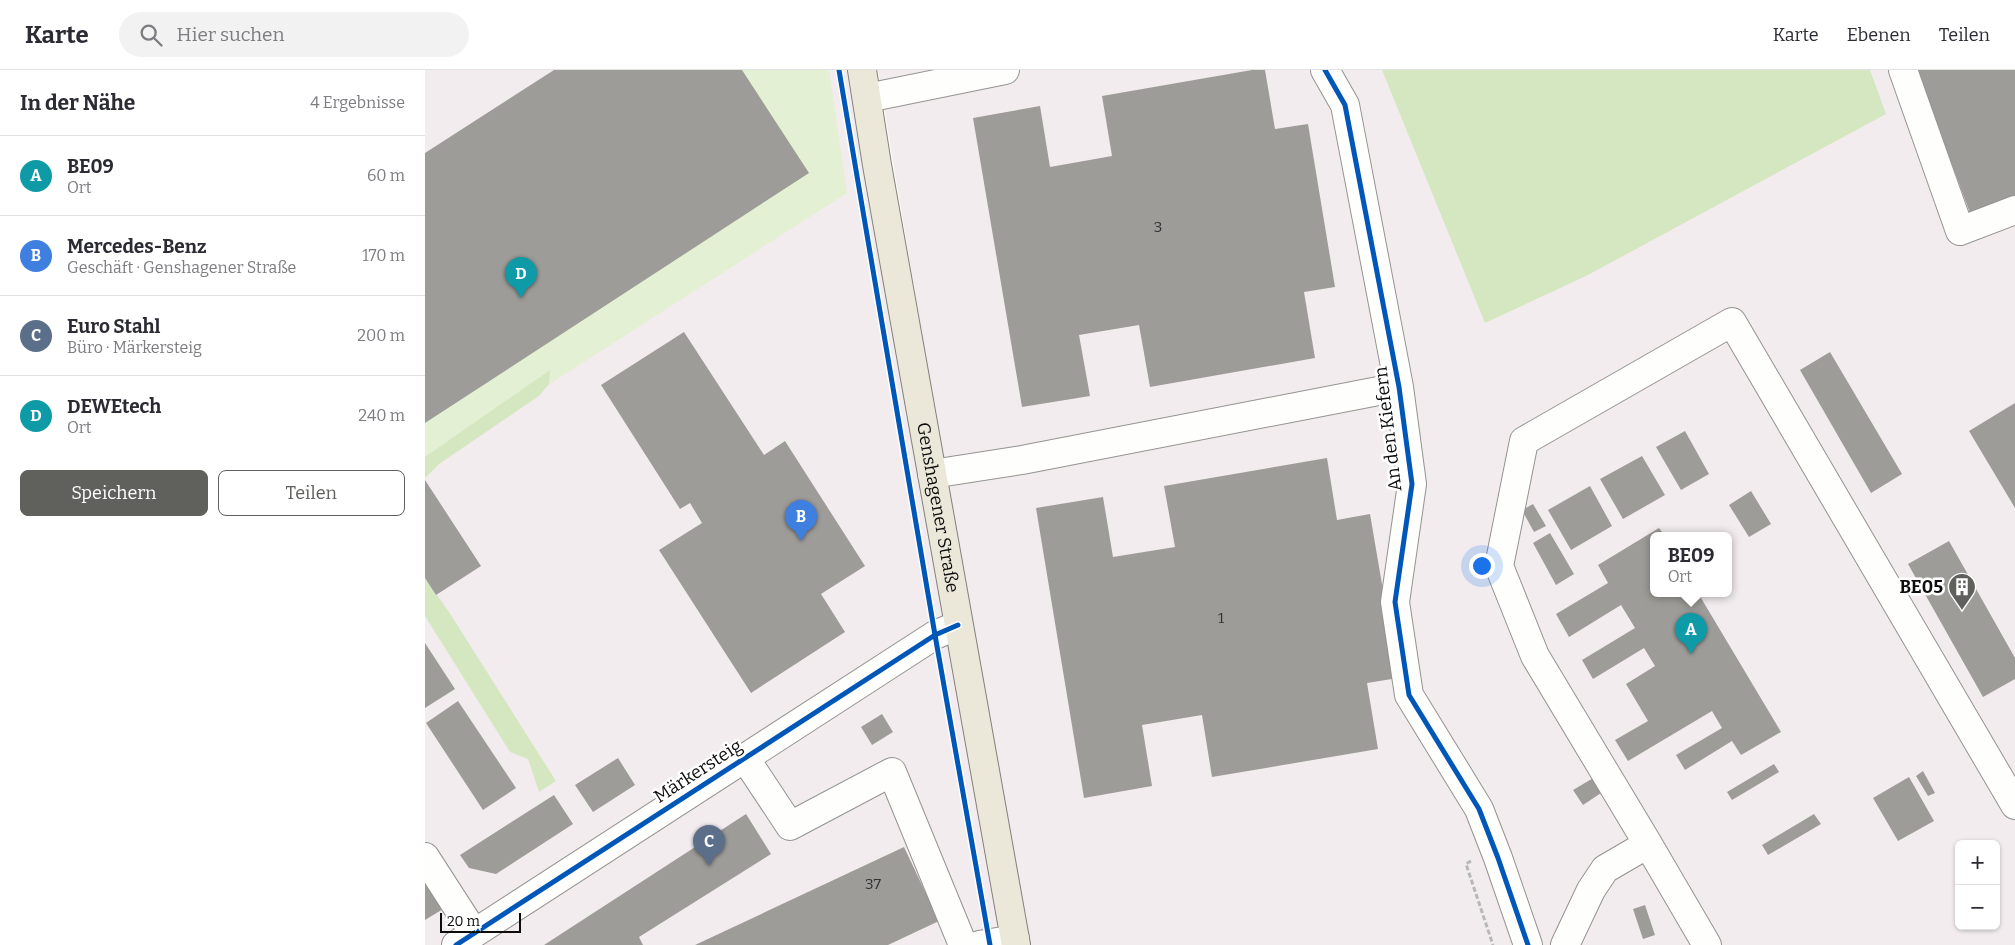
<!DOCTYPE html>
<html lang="de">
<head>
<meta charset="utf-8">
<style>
	:root { --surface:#fff; --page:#f2f2f3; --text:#2b2b33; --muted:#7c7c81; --line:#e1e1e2; --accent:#60605d }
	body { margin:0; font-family:Bitter,serif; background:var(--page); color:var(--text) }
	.controls { position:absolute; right:15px; bottom:15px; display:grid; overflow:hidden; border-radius:8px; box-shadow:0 1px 4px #0004 }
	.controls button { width:45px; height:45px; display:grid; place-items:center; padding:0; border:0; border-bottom:1px solid var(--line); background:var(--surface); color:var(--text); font:25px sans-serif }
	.scale { position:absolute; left:15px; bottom:12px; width:81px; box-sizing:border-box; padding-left:5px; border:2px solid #0d0d0d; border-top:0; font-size:14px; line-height:18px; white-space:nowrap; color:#0d0d0d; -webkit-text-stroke:4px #fff; paint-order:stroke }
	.you { position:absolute; left:1056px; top:495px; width:18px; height:18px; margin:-12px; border:4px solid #fff; border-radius:50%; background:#1a73e8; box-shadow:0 0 0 8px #1a73e833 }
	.badge { display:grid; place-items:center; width:32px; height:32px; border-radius:50%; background:var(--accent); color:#fff; font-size:16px; font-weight:700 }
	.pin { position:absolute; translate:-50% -41px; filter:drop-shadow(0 1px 2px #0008) }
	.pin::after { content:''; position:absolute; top:26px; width:18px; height:15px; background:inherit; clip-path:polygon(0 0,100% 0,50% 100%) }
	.popup { position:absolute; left:1225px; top:462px; width:82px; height:65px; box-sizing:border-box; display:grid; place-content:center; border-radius:8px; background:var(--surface); filter:drop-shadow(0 1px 4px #0005); font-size:16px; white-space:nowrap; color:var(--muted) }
	.popup b { font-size:19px; color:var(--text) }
	.popup::after { content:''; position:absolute; left:50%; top:100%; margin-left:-10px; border:10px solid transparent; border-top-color:var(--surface) }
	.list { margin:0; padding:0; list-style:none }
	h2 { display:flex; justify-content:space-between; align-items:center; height:65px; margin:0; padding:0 20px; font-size:21px }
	h2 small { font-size:16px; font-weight:400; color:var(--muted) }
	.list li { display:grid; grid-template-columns:32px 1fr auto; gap:15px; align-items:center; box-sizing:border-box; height:80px; padding:0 20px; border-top:1px solid var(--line) }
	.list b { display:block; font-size:19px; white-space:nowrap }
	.list p { margin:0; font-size:16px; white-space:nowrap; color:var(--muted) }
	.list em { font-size:16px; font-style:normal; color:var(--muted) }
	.actions { display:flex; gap:10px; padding:15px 20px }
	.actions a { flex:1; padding:11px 0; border:1px solid var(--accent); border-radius:8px; text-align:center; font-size:18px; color:var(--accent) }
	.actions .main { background:var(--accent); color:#fff }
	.icon { flex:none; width:28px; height:28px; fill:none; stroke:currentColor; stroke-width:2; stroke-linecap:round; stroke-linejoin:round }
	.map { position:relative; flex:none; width:1590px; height:875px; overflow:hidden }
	header { display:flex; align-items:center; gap:30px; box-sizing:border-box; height:70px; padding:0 25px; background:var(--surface); border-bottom:1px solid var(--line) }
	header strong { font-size:24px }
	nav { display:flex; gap:28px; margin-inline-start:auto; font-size:18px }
	.search { width:350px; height:45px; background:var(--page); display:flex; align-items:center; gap:12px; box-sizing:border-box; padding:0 18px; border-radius:28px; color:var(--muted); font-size:19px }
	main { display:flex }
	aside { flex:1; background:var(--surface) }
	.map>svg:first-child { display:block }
	.industrial { fill:#f2ecef; fill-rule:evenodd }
	.green { fill:#e3f0d3 }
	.forest { fill:#d4e7c1 }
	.building { fill:#9e9c98 }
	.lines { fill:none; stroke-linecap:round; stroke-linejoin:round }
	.minor-casing { stroke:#949390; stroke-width:30 }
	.major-casing { stroke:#81817d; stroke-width:30 }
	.path { stroke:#b8b8b6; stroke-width:3; stroke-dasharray:5 2.5; stroke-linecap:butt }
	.minor { stroke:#fefefd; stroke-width:28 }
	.major { stroke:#ebe7d9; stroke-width:28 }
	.cycleway-casing { stroke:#fff; stroke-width:8 }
	.cycleway { stroke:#0057b8; stroke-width:5 }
	.labels { text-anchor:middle; stroke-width:5; stroke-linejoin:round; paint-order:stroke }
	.number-label { font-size:15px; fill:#313130 }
	.street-label { font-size:18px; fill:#0d0d0d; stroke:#fff }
	.poi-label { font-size:18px; font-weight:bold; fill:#0d0d0d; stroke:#fff; text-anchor:end }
</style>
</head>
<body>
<header>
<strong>Karte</strong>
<div class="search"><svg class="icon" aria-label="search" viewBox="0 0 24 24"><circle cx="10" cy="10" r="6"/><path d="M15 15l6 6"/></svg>Hier suchen</div>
<nav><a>Karte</a><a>Ebenen</a><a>Teilen</a></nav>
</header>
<main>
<aside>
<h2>In der Nähe<small>4 Ergebnisse</small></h2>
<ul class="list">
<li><span class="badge" style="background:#0f9aa8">A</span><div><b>BE09</b><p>Ort</p></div><em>60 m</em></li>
<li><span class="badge" style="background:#3f7fe0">B</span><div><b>Mercedes-Benz</b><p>Geschäft · Genshagener Straße</p></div><em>170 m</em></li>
<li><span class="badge" style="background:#5c6f8a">C</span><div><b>Euro Stahl</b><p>Büro · Märkersteig</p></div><em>200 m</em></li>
<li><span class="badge" style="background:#0f9aa8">D</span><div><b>DEWEtech</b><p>Ort</p></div><em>240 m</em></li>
</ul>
<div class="actions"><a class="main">Speichern</a><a>Teilen</a></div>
</aside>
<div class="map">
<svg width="1590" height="875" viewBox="0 0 1590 875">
	<rect width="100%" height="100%" fill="#faf9f2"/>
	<path class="industrial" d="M 0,0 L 428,0 L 576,875 L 0,875 Z
		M 453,0 L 1590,0 L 1590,875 L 599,875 ZM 1228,465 L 1304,465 L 1304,523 L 1228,523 ZM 1534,774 L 1571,774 L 1571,856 L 1534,856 Z"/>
	<path class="green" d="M 317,0 L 404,0 L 422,123 L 0,394 L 0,353 Z"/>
	<path class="forest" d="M 957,0 L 1445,0 L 1461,44 L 1161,206 L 1060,253 Z
		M 125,300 L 124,314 L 114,326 L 14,394 L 0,408 L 0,387 Z
		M 0,508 L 24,542 L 131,711 L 114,722 L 103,689 L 85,682 L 0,546 Z"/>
	<path class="building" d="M 129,0 L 317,0 L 384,103 L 0,353 L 0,83 Z
		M 827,0 L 840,0 L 850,59 L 883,54 L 910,217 L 879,222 L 890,288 L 725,317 L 714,255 L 654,265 L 665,326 L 597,337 L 548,48 L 615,36 L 625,97 L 687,86 L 677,26 Z
		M 1492,0 L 1590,0 L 1590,126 L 1545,143 Z
		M 259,262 L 339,385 L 360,371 L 440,496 L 396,524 L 420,562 L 326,623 L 234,480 L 277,453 L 265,433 L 255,439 L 176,315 Z
		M 1405,282 L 1477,404 L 1446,423 L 1375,300 Z
		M 1590,333 L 1590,438 L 1544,361 Z
		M 1260,361 L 1284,404 L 1256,420 L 1231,377 Z
		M 1217,386 L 1240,425 L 1198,449 L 1175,409 Z
		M 902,388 L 912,450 L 945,444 L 973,608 L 942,613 L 953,679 L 787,707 L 777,645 L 717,655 L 727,716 L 659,728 L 611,438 L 678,427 L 688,487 L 750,477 L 739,416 Z
		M 0,410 L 56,496 L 11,525 L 0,508 Z
		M 1165,416 L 1187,456 L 1146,480 L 1123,440 Z
		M 1326,421 L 1346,454 L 1324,467 L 1304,435 Z
		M 1108,434 L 1121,456 L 1109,462 L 1097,440 Z
		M 1234,458 L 1239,465 L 1228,465 L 1228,523 L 1273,523 L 1356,662 L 1316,685 L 1307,671 L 1260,700 L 1251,685 L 1297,658 L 1287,641 L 1203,691 L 1190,670 L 1223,651 L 1201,614 L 1230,596 L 1219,578 L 1168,609 L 1157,590 L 1210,558 L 1196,535 L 1144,567 L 1131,544 L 1183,513 L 1173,495 Z
		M 1125,463 L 1149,504 L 1131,515 L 1108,473 Z
		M 1524,471 L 1590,588 L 1590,609 L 1558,627 L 1483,494 Z
		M 0,573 L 30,619 L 0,638 Z
		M 33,631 L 91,718 L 58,740 L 1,653 Z
		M 457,644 L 468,662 L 447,675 L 436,657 Z
		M 193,688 L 210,715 L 168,742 L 150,715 Z
		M 1349,694 L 1354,702 L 1307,730 L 1302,722 Z
		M 1498,701 L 1510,723 L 1503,726 L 1491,706 Z
		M 1170,707 L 1179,721 L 1158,735 L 1148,720 Z
		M 1484,707 L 1509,751 L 1473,771 L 1448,728 Z
		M 129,725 L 148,754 L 71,804 L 44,798 L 35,785 Z
		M 321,744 L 346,784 L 214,867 L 218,875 L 119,875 Z
		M 1389,744 L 1396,754 L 1343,785 L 1337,775 Z
		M 479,777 L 514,851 L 463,875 L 270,875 Z
		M 0,807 L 23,836 L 0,850 Z
		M 1220,835 L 1230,865 L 1218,869 L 1208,839 Z"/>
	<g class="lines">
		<defs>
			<path id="minor" d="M 900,0 L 920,35 L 974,317 L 987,414 L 970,532 L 984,625 L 1054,739 L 1073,788 L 1103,875
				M 1478,0 L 1535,161 L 1590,140
				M 442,28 L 580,0
				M 507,404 L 597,390 L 974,317
				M 320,688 L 365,756 L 467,702 L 538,875
				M 1223,774 L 1282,875
				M 0,787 L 49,863
				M 31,875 L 510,565 L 533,555
				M 554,875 L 590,869
				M 1140,875 L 1166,820 L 1180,799 L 1223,774 L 1110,586 L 1074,496 L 1099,371 L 1307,252 L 1590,735"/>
			<g id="major">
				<path id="s1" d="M 437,0 L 452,95 L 591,875"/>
			</g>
		</defs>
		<use href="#minor" class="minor-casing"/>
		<use href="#major" class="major-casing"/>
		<path class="path" d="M 1046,791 L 1041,794 L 1068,875"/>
		<use href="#minor" class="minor"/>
		<use href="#major" class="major"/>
		<defs>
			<path id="cycleway" d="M 414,0 L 510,565 L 565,875
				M 900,0 L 920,35 L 974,317 L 987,414 L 970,532 L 984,625 L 1054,739 L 1073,788 L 1103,875
				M 31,875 L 510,565 L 533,555"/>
		</defs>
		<use href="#cycleway" class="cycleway-casing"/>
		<use href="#cycleway" class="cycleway"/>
	</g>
	<defs>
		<symbol id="building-pin" viewBox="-11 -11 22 30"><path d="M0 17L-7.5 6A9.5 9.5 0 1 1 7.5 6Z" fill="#60605d" stroke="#fff"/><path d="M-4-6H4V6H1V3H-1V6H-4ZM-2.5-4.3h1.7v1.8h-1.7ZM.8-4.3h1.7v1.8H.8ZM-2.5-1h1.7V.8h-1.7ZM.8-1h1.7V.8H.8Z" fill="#fff"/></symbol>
	</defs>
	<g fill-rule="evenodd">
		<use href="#building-pin" x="1521" y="501" width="32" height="43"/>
	</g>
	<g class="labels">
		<g class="number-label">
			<text x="733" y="162">3</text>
			<text x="796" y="553">1</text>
			<text x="448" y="819">37</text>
		</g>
		<g class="street-label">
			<text transform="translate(963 359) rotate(-97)" y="6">An den Kiefern</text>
			<text dy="6" stroke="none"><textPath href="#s1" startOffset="444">Genshagener Straße</textPath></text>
			<text transform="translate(273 701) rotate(-33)" y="6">Märkersteig</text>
		</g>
		<g class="poi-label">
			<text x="1518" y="523">BE05</text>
		</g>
	</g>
</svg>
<div class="controls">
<button>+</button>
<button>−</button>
</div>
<div class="scale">20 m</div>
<div class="you"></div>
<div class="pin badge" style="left:1266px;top:584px;background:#0f9aa8">A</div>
<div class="popup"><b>BE09</b>Ort</div>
<div class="pin badge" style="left:376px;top:471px;background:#3f7fe0">B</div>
<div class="pin badge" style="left:284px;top:796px;background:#5c6f8a">C</div>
<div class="pin badge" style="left:96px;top:228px;background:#0f9aa8">D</div>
</div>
</main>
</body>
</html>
